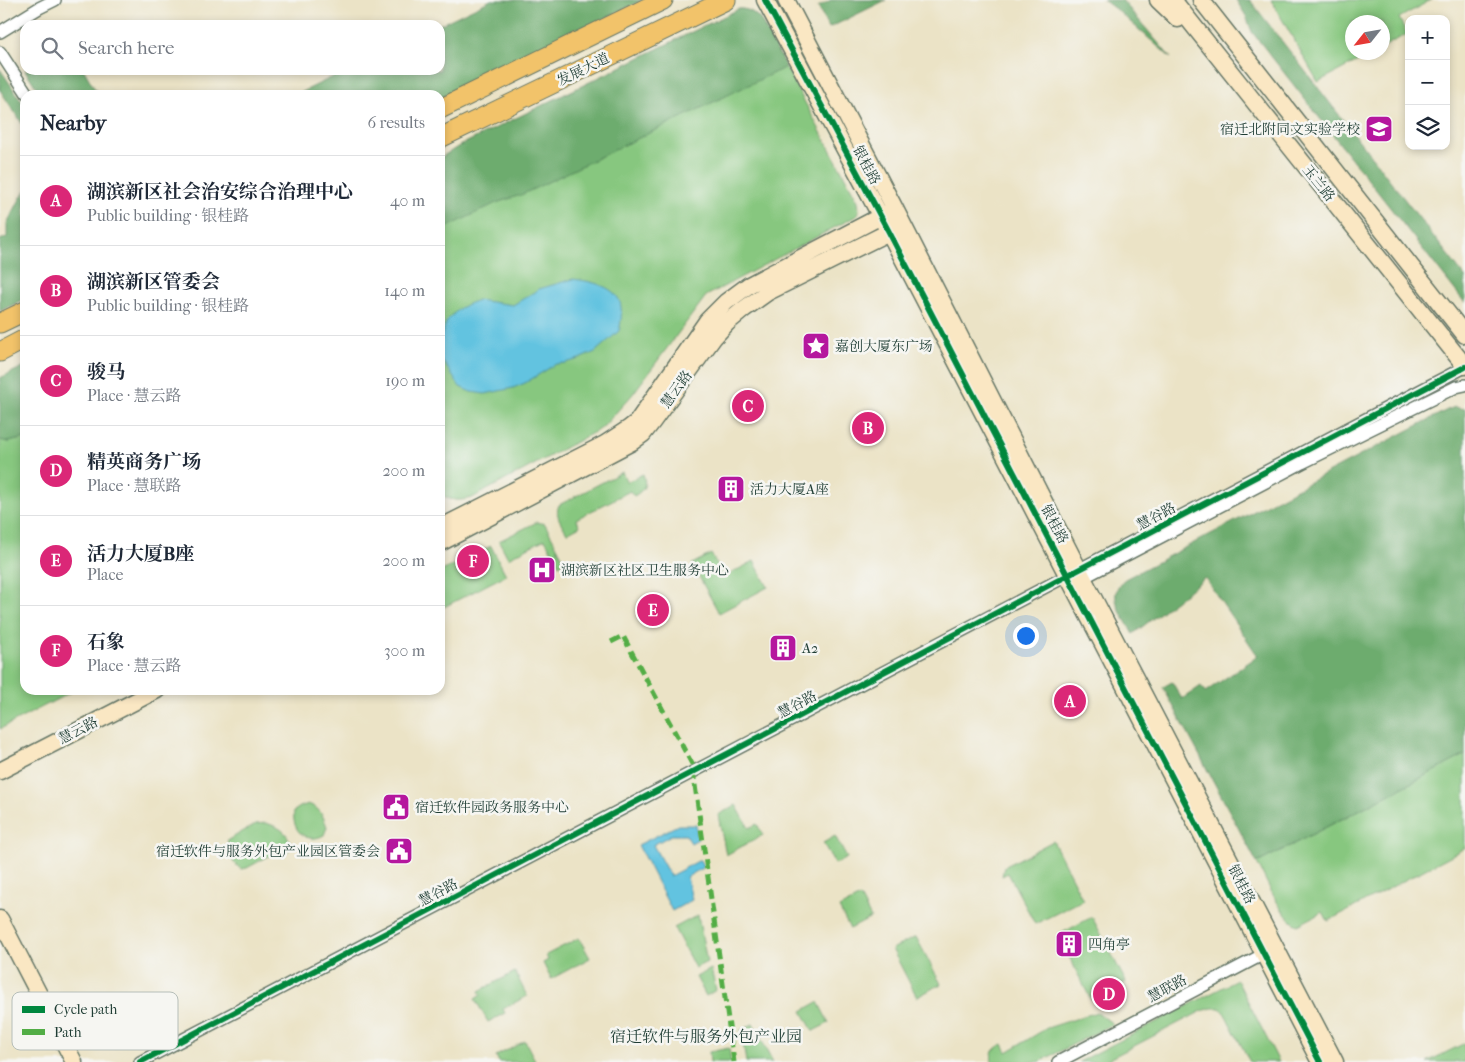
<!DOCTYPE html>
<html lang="en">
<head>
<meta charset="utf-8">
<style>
	:root { --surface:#fff; --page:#f6f6f7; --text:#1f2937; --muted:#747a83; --line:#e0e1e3; --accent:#db2777 }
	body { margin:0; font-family:"IM FELL French Canon","Noto Serif SC",serif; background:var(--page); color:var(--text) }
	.controls { position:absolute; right:15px; top:15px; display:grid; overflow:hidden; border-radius:10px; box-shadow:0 2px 8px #0003 }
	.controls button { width:45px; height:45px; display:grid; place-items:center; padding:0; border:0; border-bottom:1px solid var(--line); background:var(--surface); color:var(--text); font:25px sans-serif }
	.compass { position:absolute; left:1345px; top:15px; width:45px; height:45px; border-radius:50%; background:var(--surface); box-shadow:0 2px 8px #0003; rotate:239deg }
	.you { position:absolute; left:1025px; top:635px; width:18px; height:18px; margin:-12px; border:4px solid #fff; border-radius:50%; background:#1a73e8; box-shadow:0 0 0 8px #1a73e833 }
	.badge { display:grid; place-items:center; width:32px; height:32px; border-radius:50%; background:var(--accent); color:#fff; font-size:16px; font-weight:700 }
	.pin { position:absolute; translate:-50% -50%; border:2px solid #fff; box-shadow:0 1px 5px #0006 }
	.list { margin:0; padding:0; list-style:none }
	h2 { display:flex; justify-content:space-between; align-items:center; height:65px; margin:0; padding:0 20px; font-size:21px }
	h2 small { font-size:16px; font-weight:400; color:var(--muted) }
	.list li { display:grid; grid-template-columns:32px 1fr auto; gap:15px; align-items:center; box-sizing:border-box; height:90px; padding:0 20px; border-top:1px solid var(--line) }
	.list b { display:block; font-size:19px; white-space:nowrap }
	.list p { margin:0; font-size:16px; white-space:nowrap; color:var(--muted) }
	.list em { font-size:16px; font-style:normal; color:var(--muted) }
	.icon { flex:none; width:28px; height:28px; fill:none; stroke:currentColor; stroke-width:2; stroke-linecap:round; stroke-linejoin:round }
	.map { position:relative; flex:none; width:1465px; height:1062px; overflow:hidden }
	.search { position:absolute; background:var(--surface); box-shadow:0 2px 8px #0003; left:20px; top:20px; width:425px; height:55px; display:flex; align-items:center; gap:12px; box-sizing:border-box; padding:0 18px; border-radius:15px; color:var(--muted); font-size:19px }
	.panel { position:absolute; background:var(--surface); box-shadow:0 2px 8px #0003; left:20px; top:90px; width:425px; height:605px; border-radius:15px }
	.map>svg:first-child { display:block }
	.green { fill:#87c77f; stroke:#53825a }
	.forest { fill:#6dac6e; stroke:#467451 }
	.water { fill:#62c3e0; stroke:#40808a }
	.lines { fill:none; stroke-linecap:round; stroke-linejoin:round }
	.street-casing { stroke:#667767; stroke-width:14 }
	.secondary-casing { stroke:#667767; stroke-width:19 }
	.primary-casing { stroke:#667767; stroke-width:21 }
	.street { stroke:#fff; stroke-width:11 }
	.secondary { stroke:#fae7c3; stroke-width:16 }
	.primary { stroke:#f2c36a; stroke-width:19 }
	.quiet { stroke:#52ad45; stroke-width:5; stroke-dasharray:10 5; stroke-linecap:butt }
	.cycleway-casing { stroke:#f6f6f2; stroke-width:9 }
	.cycleway { stroke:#00873e; stroke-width:6 }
	.labels { text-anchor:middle; stroke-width:5; stroke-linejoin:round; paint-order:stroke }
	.street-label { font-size:14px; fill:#1f3d34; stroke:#f6f6f2 }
	.poi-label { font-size:14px; fill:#1f3d34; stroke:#f6f6f2; text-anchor:start }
	.quarter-label { font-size:16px; fill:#1f3d34; stroke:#f6f6f2 }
	.key { fill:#f6f6f2; stroke:#b6beb9; stroke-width:1 }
	.key-label { font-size:14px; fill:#1f3d34 }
</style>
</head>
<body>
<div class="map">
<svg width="1465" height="1062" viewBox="0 0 1465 1062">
	<rect width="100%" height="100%" fill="#f6f6f2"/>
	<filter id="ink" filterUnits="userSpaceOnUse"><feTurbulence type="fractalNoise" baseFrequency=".02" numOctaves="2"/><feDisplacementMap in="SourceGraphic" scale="10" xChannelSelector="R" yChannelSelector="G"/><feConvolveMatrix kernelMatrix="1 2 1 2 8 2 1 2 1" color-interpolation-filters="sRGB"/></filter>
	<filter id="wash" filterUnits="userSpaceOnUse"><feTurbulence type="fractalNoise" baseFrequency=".0096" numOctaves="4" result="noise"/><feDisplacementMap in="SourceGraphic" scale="20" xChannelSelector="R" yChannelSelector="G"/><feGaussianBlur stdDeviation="1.12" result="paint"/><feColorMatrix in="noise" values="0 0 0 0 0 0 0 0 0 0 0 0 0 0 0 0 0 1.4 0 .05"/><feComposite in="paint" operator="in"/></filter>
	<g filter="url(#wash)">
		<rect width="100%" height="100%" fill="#ebe3c6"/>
		<path class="green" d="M 1271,0 L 1431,0 L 1399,18 L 1407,34 L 1383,47 L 1382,22 L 1352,22 L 1352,52 L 1373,53 L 1318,82 Z
			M 739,9 C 749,9 753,12 760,19 L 858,201 L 859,210 L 856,216 L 706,296 L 632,395 L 602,428 L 472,498 C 460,501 450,502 440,493 L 440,158 L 461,145 Z
			M 25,438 L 25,690 L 75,690 L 0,729 L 0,440 L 9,442 Z
			M 622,472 L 627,482 L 643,474 C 647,486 644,490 634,496 L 630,491 L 576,519 L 580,526 L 567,533 C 562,524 554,515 559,505 Z
			M 537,522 L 545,524 L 565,562 L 559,565 L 545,539 L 508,558 L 499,541 Z
			M 491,546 L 506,575 L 440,609 L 440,572 Z
			M 711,554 L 724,577 L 754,561 L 768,587 L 719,613 L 692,564 Z
			M 1465,755 L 1465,848 L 1328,921 L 1323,912 L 1298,925 C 1281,918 1266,879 1257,863 Z
			M 308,804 C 320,808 323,815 327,827 L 324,835 C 306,845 291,830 294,811 L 300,807 Z
			M 736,805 L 749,828 L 757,824 L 763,835 L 726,855 L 718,815 Z
			M 266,823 C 281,828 287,831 292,847 L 281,857 L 278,851 L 247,868 L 241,869 C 231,862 226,852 228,840 L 256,824 Z
			M 835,836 L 847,858 L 835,864 L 823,843 Z
			M 1053,841 L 1083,900 L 1035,924 L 1008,873 L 1002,876 L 1004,867 Z
			M 860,897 L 871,918 L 850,929 L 839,908 Z
			M 698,915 L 707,962 L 695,968 L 674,928 Z
			M 1092,917 L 1126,982 L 1091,1000 L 1058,935 Z
			M 916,937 L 941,984 L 917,997 L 892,949 Z
			M 579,938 L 590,958 L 551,979 L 543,963 L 548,960 L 546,955 Z
			M 711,969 L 716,990 L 706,996 L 696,977 Z
			M 515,972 L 527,996 L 503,1009 L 505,1013 L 488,1022 L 475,999 L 481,995 L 479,991 Z
			M 1237,980 L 1279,1062 L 1250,1062 L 1225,1014 L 1220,1008 L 1212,1008 L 1202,1011 L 1103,1062 L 1079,1062 Z
			M 818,1002 L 829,1023 L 813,1031 L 802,1011 Z
			M 1097,1012 L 1113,1024 L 1039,1062 L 992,1062 C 990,1052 994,1048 1003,1044 L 1007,1052 L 1047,1028 Z
			M 753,1024 L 773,1062 L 746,1062 L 741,1030 Z
			M 525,1041 L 535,1060 L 532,1062 L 499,1062 L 496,1056 Z
			M 1465,1043 L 1465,1062 L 1427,1062 Z
			M 729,1048 L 731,1062 L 710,1062 L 709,1052 Z"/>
		<path class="forest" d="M 491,0 L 643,0 L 440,98 L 440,95 L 296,95 L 347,70 L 440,70 L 439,25 Z
			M 831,0 L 886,0 L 829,28 L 818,7 Z
			M 1103,0 L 1122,0 L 1171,58 L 1118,11 Z
			M 1236,0 L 1250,0 L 1465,277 L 1465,303 L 1252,32 L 1246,16 Z
			M 739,9 C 749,9 753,12 760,19 L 786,67 L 521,195 L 496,203 L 440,231 L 440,158 L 461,145 Z
			M 0,69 L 25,106 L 25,128 L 0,90 Z
			M 25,70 L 84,70 L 98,95 L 41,95 Z
			M 25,190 L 25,299 L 0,311 L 0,240 L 7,237 L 7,223 Z
			M 25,366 L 25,438 L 9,442 L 0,440 L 0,378 Z
			M 1455,407 L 1465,409 L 1465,755 L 1257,863 L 1163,687 L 1172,682 L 1182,699 L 1201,686 L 1205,692 L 1258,656 L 1205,578 L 1133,634 C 1124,616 1104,595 1125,579 L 1447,410 Z"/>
		<path class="water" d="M 573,279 C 589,281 619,286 621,307 C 622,315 621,323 619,331 L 595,352 L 579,359 L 566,363 L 556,364 L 525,383 L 513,388 L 485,394 L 471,392 L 460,387 L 441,359 L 440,339 L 447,320 L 460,308 L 477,300 L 513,305 L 539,289 Z
			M 678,825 L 696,825 L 698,839 L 691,843 L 686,835 L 671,835 L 653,845 L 670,876 L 700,860 L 704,867 L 687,877 L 692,900 L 672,911 L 638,845 Z"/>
	</g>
	<g filter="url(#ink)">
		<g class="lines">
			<defs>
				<path id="street" d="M 0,32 L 39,8 L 55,0
					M 0,52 L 28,95
					M 1077,581 L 1302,463 L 1456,387 L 1465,385
					M 140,1062 L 1465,367
					M 1058,1062 L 1264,954"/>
				<path id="secondary" d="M 765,0 L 889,232 L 1320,1062
					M 786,0 L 895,209 L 1083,578 L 1335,1062
					M 1158,0 L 1178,19
					M 1173,0 L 1465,366
					M 1201,0 L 1465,335
					M 440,528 L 605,444 L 628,429 L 637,422 L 707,321 L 726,302 L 749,285 L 889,212
					M 440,543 L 632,442 L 643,434 L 653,421 L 714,337 L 727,323 L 744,309 L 768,292 L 897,228
					M 0,771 L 157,690
					M 0,919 L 74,1062"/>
				<path id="primary" d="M 440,109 L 663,0
					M 440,138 L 726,0
					M 0,323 L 25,311
					M 0,352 L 25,339"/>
			</defs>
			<use href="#street" class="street-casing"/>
			<use href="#secondary" class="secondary-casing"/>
			<use href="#primary" class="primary-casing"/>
			<use href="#street" class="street"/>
			<use href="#secondary" class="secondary"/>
			<use href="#primary" class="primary"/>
			<path class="quiet" d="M 611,642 L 623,636 L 692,764 L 734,1062"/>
			<defs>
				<path id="cycleway" d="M 765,0 L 889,232 L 1320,1062
					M 140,1062 L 1465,367"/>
			</defs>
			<use href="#cycleway" class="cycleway-casing"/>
			<use href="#cycleway" class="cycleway"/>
		</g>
	</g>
	<defs>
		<symbol id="school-square" viewBox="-11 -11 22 22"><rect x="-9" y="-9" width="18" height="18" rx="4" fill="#b5179e" stroke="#f6f6f2"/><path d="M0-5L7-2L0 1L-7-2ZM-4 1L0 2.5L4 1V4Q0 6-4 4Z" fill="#fff"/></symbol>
		<symbol id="sight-square" viewBox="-11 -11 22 22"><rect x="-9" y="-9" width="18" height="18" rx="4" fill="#b5179e" stroke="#f6f6f2"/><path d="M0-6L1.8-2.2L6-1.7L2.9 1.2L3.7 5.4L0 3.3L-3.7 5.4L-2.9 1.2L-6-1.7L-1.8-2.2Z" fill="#fff"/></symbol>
		<symbol id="building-square" viewBox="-11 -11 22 22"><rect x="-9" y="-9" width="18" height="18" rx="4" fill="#b5179e" stroke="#f6f6f2"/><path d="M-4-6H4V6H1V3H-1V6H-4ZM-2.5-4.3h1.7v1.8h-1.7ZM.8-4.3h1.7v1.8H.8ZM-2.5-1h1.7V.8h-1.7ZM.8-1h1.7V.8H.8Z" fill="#fff"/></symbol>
		<symbol id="hospital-square" viewBox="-11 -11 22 22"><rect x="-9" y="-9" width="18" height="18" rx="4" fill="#b5179e" stroke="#f6f6f2"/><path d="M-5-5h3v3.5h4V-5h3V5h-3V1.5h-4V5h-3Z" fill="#fff"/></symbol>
		<symbol id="civic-square" viewBox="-11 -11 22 22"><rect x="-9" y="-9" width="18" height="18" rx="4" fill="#b5179e" stroke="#f6f6f2"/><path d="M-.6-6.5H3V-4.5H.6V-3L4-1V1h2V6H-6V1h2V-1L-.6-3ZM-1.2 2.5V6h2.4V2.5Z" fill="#fff"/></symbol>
	</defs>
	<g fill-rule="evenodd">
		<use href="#school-square" x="1363" y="113" width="32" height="32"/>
		<use href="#sight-square" x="800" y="330" width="32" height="32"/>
		<use href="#building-square" x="715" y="473" width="32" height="32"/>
		<use href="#hospital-square" x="526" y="554" width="32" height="32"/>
		<use href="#building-square" x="767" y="632" width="32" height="32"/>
		<use href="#civic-square" x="380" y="791" width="32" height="32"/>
		<use href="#civic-square" x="383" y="835" width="32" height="32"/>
		<use href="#building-square" x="1053" y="928" width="32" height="32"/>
	</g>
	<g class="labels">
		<g class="street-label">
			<text transform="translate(583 69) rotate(-26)" y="5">发展大道</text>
			<text transform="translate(867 165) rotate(62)" y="5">银桂路</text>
			<text transform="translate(1319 183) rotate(51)" y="5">玉兰路</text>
			<text transform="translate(676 389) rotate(-54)" y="5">慧云路</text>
			<text transform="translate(1156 516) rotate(-28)" y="5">慧谷路</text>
			<text transform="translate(1055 524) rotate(62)" y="5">银桂路</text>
			<text transform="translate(797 704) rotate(-28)" y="5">慧谷路</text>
			<text transform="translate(78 730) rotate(-27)" y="5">慧云路</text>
			<text transform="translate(1242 884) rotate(63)" y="5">银桂路</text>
			<text transform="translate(438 892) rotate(-28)" y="5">慧谷路</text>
			<text transform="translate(1167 988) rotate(-28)" y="5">慧联路</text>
		</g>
		<g class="poi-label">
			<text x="1360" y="134" text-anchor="end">宿迁北附同文实验学校</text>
			<text x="835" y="351">嘉创大厦东广场</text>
			<text x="750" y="494">活力大厦A座</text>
			<text x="561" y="575">湖滨新区社区卫生服务中心</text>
			<text x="802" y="653">A2</text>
			<text x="415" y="812">宿迁软件园政务服务中心</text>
			<text x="380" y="856" text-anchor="end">宿迁软件与服务外包产业园区管委会</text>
			<text x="1088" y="949">四角亭</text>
		</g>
		<g class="quarter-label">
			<text x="706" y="1042">宿迁软件与服务外包产业园</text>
		</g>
	</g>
	<rect x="12" y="992" width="166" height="58" rx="8" class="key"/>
	<rect x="22" y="1006" width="23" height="7" fill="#00873e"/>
	<rect x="22" y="1029" width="23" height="6" fill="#52ad45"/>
	<g class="key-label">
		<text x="54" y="1014">Cycle path</text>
		<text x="54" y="1037">Path</text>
	</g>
</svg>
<div class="controls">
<button>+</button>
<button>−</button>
<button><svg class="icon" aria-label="layers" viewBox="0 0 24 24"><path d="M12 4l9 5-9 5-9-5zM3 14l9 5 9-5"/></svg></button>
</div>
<svg class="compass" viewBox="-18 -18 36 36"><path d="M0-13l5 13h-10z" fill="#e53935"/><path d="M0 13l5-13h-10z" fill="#747a83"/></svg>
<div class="you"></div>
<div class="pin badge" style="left:1070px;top:701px">A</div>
<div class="pin badge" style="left:868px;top:428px">B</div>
<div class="pin badge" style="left:748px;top:406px">C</div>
<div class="pin badge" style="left:1109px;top:994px">D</div>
<div class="pin badge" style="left:653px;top:610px">E</div>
<div class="pin badge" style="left:473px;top:561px">F</div>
<div class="search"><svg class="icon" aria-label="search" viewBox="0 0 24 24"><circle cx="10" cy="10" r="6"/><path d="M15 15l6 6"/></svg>Search here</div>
<section class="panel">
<h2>Nearby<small>6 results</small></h2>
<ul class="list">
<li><span class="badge">A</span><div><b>湖滨新区社会治安综合治理中心</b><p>Public building · 银桂路</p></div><em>40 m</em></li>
<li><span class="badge">B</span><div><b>湖滨新区管委会</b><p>Public building · 银桂路</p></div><em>140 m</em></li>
<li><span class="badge">C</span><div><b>骏马</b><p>Place · 慧云路</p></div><em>190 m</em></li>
<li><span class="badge">D</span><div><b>精英商务广场</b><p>Place · 慧联路</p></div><em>200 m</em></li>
<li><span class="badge">E</span><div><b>活力大厦B座</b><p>Place</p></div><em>200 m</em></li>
<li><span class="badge">F</span><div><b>石象</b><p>Place · 慧云路</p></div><em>300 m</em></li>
</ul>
</section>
</div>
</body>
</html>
